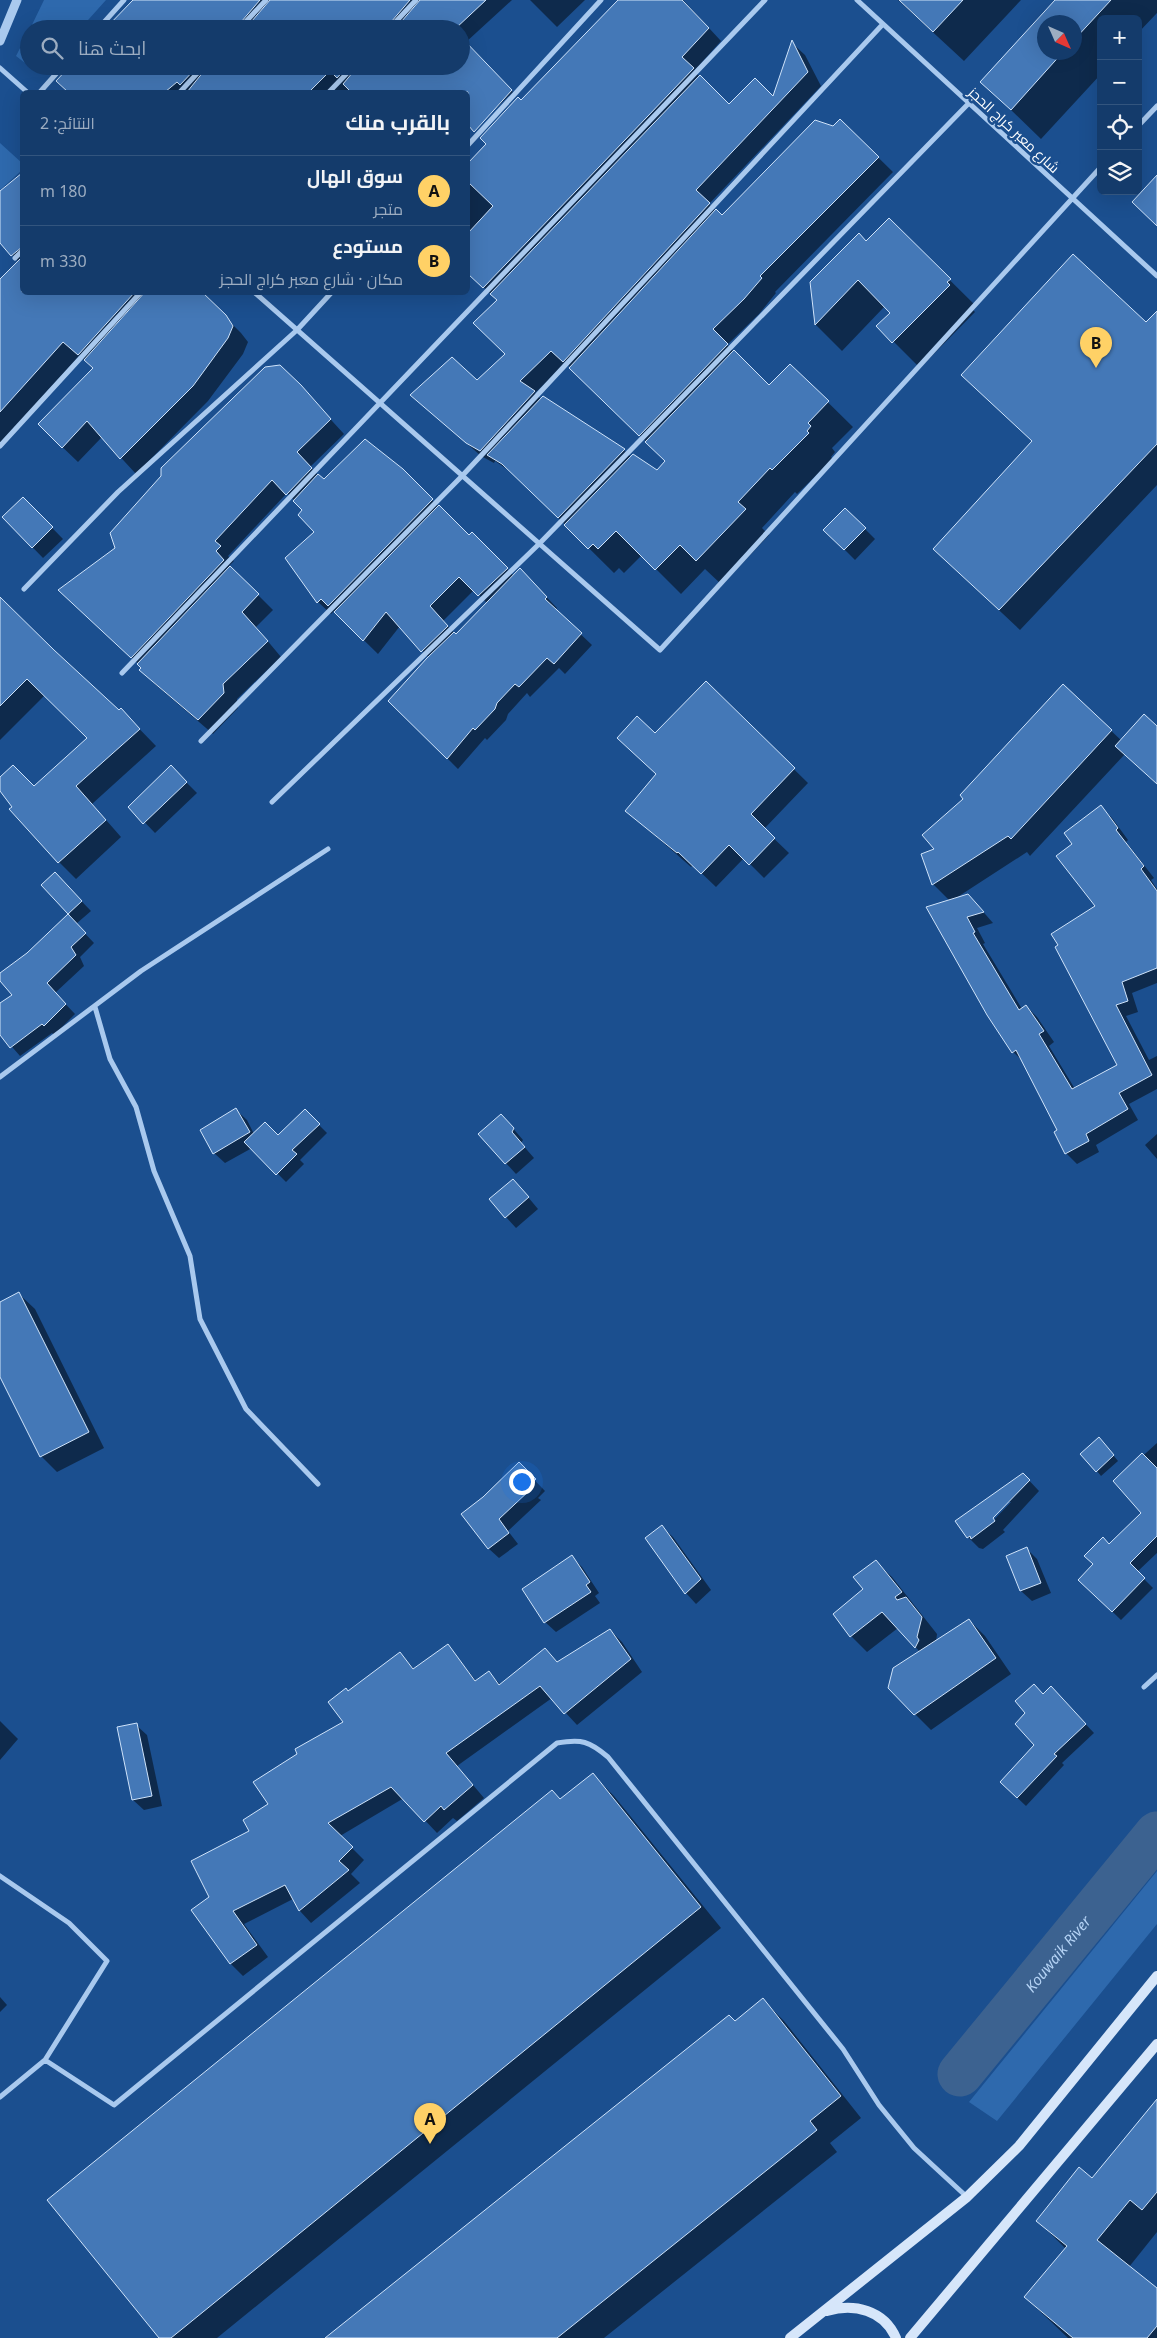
<!DOCTYPE html>
<html lang="ar">
<head>
<meta charset="utf-8">
<style>
	:root { --surface:#143b6b; --page:#214673; --text:#f1f3f6; --muted:#9dadc1; --line:#33557e; --accent:#ffd166 }
	body { margin:0; font-family:"Noto Sans",Cairo,sans-serif; background:var(--page); color:var(--text); direction:rtl }
	.controls { position:absolute; right:15px; top:15px; display:grid; overflow:hidden; border-radius:8px; box-shadow:0 5px 20px #0002 }
	.controls button { width:45px; height:45px; display:grid; place-items:center; padding:0; border:0; border-bottom:1px solid var(--line); background:var(--surface); color:var(--text); font:25px sans-serif }
	.compass { position:absolute; left:1037px; top:15px; width:45px; height:45px; border-radius:50%; background:var(--surface); box-shadow:0 5px 20px #0002; rotate:135deg }
	.you { position:absolute; left:521px; top:1481px; width:18px; height:18px; margin:-12px; border:4px solid #fff; border-radius:50%; background:#1a73e8; box-shadow:0 0 0 8px #1a73e833 }
	.badge { display:grid; place-items:center; width:32px; height:32px; border-radius:50%; background:var(--accent); color:#111; font-size:16px; font-weight:700 }
	.pin { position:absolute; translate:-50% -41px; filter:drop-shadow(0 1px 2px #0008) }
	.pin::after { content:''; position:absolute; top:26px; width:18px; height:15px; background:inherit; clip-path:polygon(0 0,100% 0,50% 100%) }
	.list { margin:0; padding:0; list-style:none }
	h2 { display:flex; justify-content:space-between; align-items:center; height:65px; margin:0; padding:0 20px; font-size:21px }
	h2 small { font-size:16px; font-weight:400; color:var(--muted) }
	.list li { display:grid; grid-template-columns:32px 1fr auto; gap:15px; align-items:center; box-sizing:border-box; height:70px; padding:0 20px; border-top:1px solid var(--line) }
	.list b { display:block; font-size:19px; white-space:nowrap }
	.list p { margin:0; font-size:16px; white-space:nowrap; color:var(--muted) }
	.list em { font-size:16px; font-style:normal; color:var(--muted) }
	.icon { flex:none; width:28px; height:28px; fill:none; stroke:currentColor; stroke-width:2; stroke-linecap:round; stroke-linejoin:round }
	.map { position:relative; flex:none; width:1157px; height:2338px; overflow:hidden; direction:ltr }
	.search { position:absolute; background:var(--surface); box-shadow:0 5px 20px #0002; left:20px; top:20px; width:450px; height:55px; display:flex; align-items:center; gap:12px; box-sizing:border-box; padding:0 18px; border-radius:28px; color:var(--muted); font-size:19px }
	.panel { position:absolute; background:var(--surface); box-shadow:0 5px 20px #0002; left:20px; top:90px; width:450px; height:205px; border-radius:8px; direction:rtl }
	.map>svg:first-child { display:block }
	.green { fill:#2e69ad }
	.shadow { fill:#0007; fill-rule:evenodd }
	.lines { fill:none; stroke-linecap:round; stroke-linejoin:round }
	.river { stroke:#3c6290; stroke-width:45 }
	.building { fill:#4478b7; stroke:#cfe3fa }
	.minor { stroke:#a9c9ee; stroke-width:5 }
	.tertiary { stroke:#a9c9ee; stroke-width:9 }
	.secondary { stroke:#d6e6fa; stroke-width:10 }
	.labels { text-anchor:middle; stroke-width:5; stroke-linejoin:round; paint-order:stroke }
	.street-label { font-size:14px; fill:#fff; stroke:#1b4f8f }
	.water-label { font-size:15px; font-style:italic; fill:#b5d3f5; stroke:#1b4f8f }
</style>
</head>
<body>
<div class="map">
<svg width="1157" height="2338" viewBox="0 0 1157 2338">
	<rect width="100%" height="100%" fill="#1b4f8f"/>
	<path class="green" d="M 44,0 L 106,0 L 80,29 L 30,29 Z
		M 29,31 L 29,66 L 16,56 Z
		M 0,143 L 22,163 L 22,170 L 0,190 Z
		M 1157,1871 L 1157,1924 L 997,2121 L 969,2102 Z"/>
	<path class="shadow" d="M 135,0 L 512,0 L 465,43 L 513,92 L 474,129 L 472,127 L 468,132 L 468,92 L 69,92 L 57,81 L 72,66 L 461,66 L 461,29 L 106,29 Z
		M 530,0 L 585,0 L 557,27 Z
		M 620,0 L 683,0 L 721,41 L 694,71 L 729,106 L 774,99 L 792,43 L 805,55 L 821,86 L 709,204 L 722,217 L 840,120 L 893,172 L 775,292 L 776,293 L 759,314 L 727,345 L 769,387 L 790,365 L 853,427 L 832,448 L 835,452 L 831,457 L 833,459 L 797,494 L 795,492 L 762,528 L 769,535 L 722,585 L 705,569 L 681,594 L 642,555 L 624,573 L 619,568 L 614,573 L 514,474 L 495,461 L 494,463 L 481,456 L 412,395 L 477,382 L 506,354 L 498,301 L 468,272 L 468,164 ZM 566,363 L 666,461 L 658,472 L 631,457 L 624,450 L 543,397 L 541,399 L 535,393 Z
		M 898,0 L 1021,0 L 964,61 Z
		M 1056,0 L 1157,0 L 1157,13 L 1138,33 L 1138,19 L 1101,19 L 1101,74 L 1041,139 L 982,82 ZM 1044,22 L 1074,22 L 1074,52 L 1044,52 Z
		M 22,175 L 22,292 L 200,292 L 241,333 L 248,342 L 243,354 L 208,401 L 136,474 L 102,437 L 78,462 L 55,440 L 94,369 L 79,356 L 0,444 L 0,286 L 19,262 L 0,241 L 0,192 Z
		M 889,220 L 976,306 L 973,310 L 975,312 L 920,368 L 878,326 L 892,313 L 885,306 L 842,351 L 816,325 L 812,283 L 866,242 Z
		M 1146,324 L 1157,328 L 1157,485 L 1020,630 L 955,569 Z
		M 300,386 L 344,434 L 310,467 L 323,480 L 402,470 L 469,537 L 472,534 L 514,576 L 531,581 L 557,608 L 555,610 L 592,645 L 565,674 L 559,668 L 530,697 L 527,693 L 508,714 L 506,720 L 487,740 L 485,738 L 458,769 L 390,701 L 431,660 L 400,626 L 378,654 L 334,611 L 331,614 L 318,602 L 287,558 L 316,532 L 304,510 L 287,493 L 228,556 L 234,561 L 229,566 L 273,610 L 256,627 L 281,657 L 237,699 L 238,708 L 213,734 L 156,685 L 141,670 L 143,668 L 74,604 L 117,548 ZM 474,590 L 487,603 L 456,635 L 443,621 Z
		M 23,498 L 63,539 L 43,558 L 3,517 Z
		M 845,509 L 875,539 L 855,560 L 825,530 Z
		M 0,598 L 53,651 L 119,712 L 121,710 L 156,746 L 92,804 L 121,837 L 76,879 L 59,862 L 0,789 L 0,779 L 34,788 L 89,739 L 45,695 L 0,740 Z
		M 706,683 L 808,783 L 764,829 L 789,853 L 764,878 L 744,858 L 716,887 L 693,865 L 691,867 L 627,811 L 657,774 L 655,734 Z
		M 1063,686 L 1122,741 L 1157,728 L 1157,784 L 1125,754 L 1030,856 L 1027,852 L 956,898 L 979,907 L 993,923 L 977,928 L 985,943 L 983,944 L 1022,1009 L 1026,1006 L 1037,1017 L 1054,1042 L 1049,1046 L 1075,1089 L 1119,1065 L 1096,907 L 1074,844 L 1101,807 L 1112,818 L 1128,840 L 1126,842 L 1154,878 L 1151,880 L 1157,889 L 1157,983 L 1132,993 L 1138,1012 L 1126,1016 L 1149,1060 L 1157,1056 L 1157,1089 L 1129,1104 L 1138,1120 L 1096,1145 L 1099,1152 L 1077,1164 L 1066,1153 L 1059,1130 L 1024,1062 L 1013,1052 L 950,901 L 933,884 L 936,849 L 965,799 Z
		M 171,767 L 197,793 L 155,833 L 130,807 Z
		M 64,883 L 91,911 L 76,924 L 94,943 L 80,957 L 84,966 L 55,993 L 75,1014 L 54,1035 L 52,1033 L 20,1056 L 0,1033 L 0,1005 L 14,995 L 0,979 L 0,975 L 28,954 L 70,914 L 43,885 Z
		M 236,1110 L 247,1120 L 254,1134 L 278,1137 L 305,1111 L 327,1133 L 300,1160 L 304,1164 L 286,1182 L 252,1148 L 225,1163 L 214,1153 Z
		M 511,1126 L 523,1140 L 521,1143 L 534,1158 L 516,1174 L 479,1134 Z
		M 1157,1134 L 1157,1159 L 1145,1145 Z
		M 523,1191 L 538,1209 L 516,1228 L 506,1217 Z
		M 19,1294 L 35,1309 L 104,1448 L 57,1472 L 41,1456 L 0,1359 L 0,1303 Z
		M 1157,1443 L 1157,1553 L 1137,1572 L 1153,1588 L 1121,1620 L 1080,1580 L 1109,1545 L 1142,1513 L 1115,1481 Z
		M 1104,1444 L 1118,1461 L 1101,1476 L 1097,1471 Z
		M 519,1464 L 545,1491 L 538,1498 L 541,1500 L 508,1531 L 518,1544 L 499,1558 L 488,1548 L 484,1498 Z
		M 1023,1474 L 1039,1491 L 1003,1530 L 1005,1532 L 983,1549 L 979,1548 L 968,1537 ZM 1007,1502 L 1011,1502 L 990,1524 L 988,1522 Z
		M 662,1527 L 673,1537 L 711,1590 L 696,1604 L 686,1593 Z
		M 1026,1548 L 1037,1559 L 1051,1593 L 1032,1601 L 1021,1591 L 1007,1556 Z
		M 572,1557 L 582,1567 L 599,1593 L 595,1596 L 600,1603 L 556,1632 L 545,1622 Z
		M 876,1562 L 892,1577 L 937,1634 L 936,1642 L 969,1620 L 985,1636 L 1011,1674 L 931,1730 L 889,1688 L 920,1652 L 898,1628 L 867,1652 L 851,1636 Z
		M 610,1630 L 622,1642 L 642,1672 L 577,1725 L 552,1698 L 457,1766 L 484,1798 L 457,1821 L 453,1818 L 437,1833 L 404,1798 L 340,1836 L 364,1860 L 351,1874 L 360,1883 L 311,1923 L 300,1911 L 293,1899 L 244,1924 L 268,1957 L 243,1976 L 231,1964 L 193,1910 L 211,1897 L 269,1805 L 344,1722 L 348,1692 L 400,1653 L 415,1670 L 448,1646 L 477,1682 L 489,1673 L 501,1685 L 545,1649 L 558,1663 Z
		M 1044,1696 L 1059,1696 L 1094,1733 L 1062,1763 L 1064,1765 L 1026,1806 L 1001,1782 L 1036,1745 L 1027,1714 Z
		M 0,1721 L 18,1739 L 0,1760 Z
		M 136,1725 L 147,1735 L 162,1806 L 144,1810 L 133,1800 Z
		M 593,1775 L 614,1796 L 721,1928 L 217,2338 L 160,2338 L 561,1800 Z
		M 0,1997 L 7,2005 L 0,2012 Z
		M 763,2000 L 784,2021 L 861,2118 L 830,2143 L 837,2152 L 604,2338 L 327,2338 Z
		M 1157,2100 L 1157,2232 L 1129,2267 L 1157,2290 L 1157,2338 L 1068,2338 L 1025,2297 L 1066,2249 L 1038,2221 L 1092,2179 Z"/>
	<g class="lines">
		<path class="river" id="s1" d="M 960,2074 L 1157,1834"/>
	</g>
	<path class="building" d="M 133,0 L 260,0 L 235,29 L 173,29 L 165,21 L 156,29 L 105,29 Z
		M 270,0 L 410,0 L 385,29 L 245,29 Z
		M 420,0 L 486,0 L 455,29 L 395,29 Z
		M 618,0 L 682,0 L 709,28 L 682,57 L 694,68 L 483,288 L 468,274 L 468,233 L 493,206 L 468,182 L 468,163 L 486,144 L 480,138 L 518,97 L 521,100 Z
		M 899,0 L 963,0 L 933,32 Z
		M 1055,0 L 1111,0 L 1074,40 L 1074,22 L 1044,22 L 1044,52 L 1063,52 L 1011,110 L 980,82 Z
		M 461,37 L 512,90 L 474,132 L 468,125 L 468,92 L 351,92 L 343,84 L 358,66 L 461,66 Z
		M 792,40 L 808,72 L 696,190 L 710,203 L 563,362 L 551,351 L 520,381 L 535,391 L 480,451 L 466,443 L 410,395 L 452,357 L 477,380 L 505,354 L 473,323 L 497,300 L 490,294 L 700,75 L 729,104 L 755,78 L 773,96 Z
		M 70,66 L 198,66 L 180,85 L 177,82 L 165,92 L 68,92 L 56,81 Z
		M 208,66 L 348,66 L 337,78 L 330,71 L 309,92 L 187,92 Z
		M 840,119 L 879,157 L 760,276 L 762,278 L 744,299 L 713,329 L 728,344 L 639,436 L 569,368 L 716,209 L 722,215 L 815,120 L 833,126 Z
		M 22,173 L 22,247 L 11,256 L 0,243 L 0,191 Z
		M 1157,175 L 1157,226 L 1132,202 Z
		M 889,218 L 951,279 L 947,282 L 950,285 L 892,343 L 876,326 L 890,313 L 858,280 L 815,325 L 810,282 L 859,233 L 866,241 Z
		M 1073,254 L 1146,322 L 1157,311 L 1157,444 L 999,610 L 933,549 L 1032,441 L 961,375 Z
		M 22,257 L 22,292 L 135,292 L 78,355 L 63,342 L 0,412 L 0,279 Z
		M 145,292 L 202,292 L 226,315 L 233,326 L 228,338 L 193,386 L 120,459 L 87,421 L 62,448 L 38,424 L 93,368 L 84,360 Z
		M 734,350 L 769,385 L 790,364 L 829,401 L 808,423 L 811,426 L 807,431 L 809,433 L 772,470 L 770,468 L 738,502 L 746,509 L 696,561 L 680,545 L 655,570 L 616,531 L 598,549 L 593,544 L 588,549 L 564,525 L 633,454 L 657,470 L 665,461 L 645,442 Z
		M 280,365 L 301,385 L 331,419 L 297,452 L 312,468 L 286,495 L 272,480 L 215,541 L 221,546 L 216,551 L 224,560 L 131,658 L 58,590 L 115,548 L 110,533 L 161,476 L 161,468 L 265,367 Z
		M 543,396 L 625,449 L 558,518 L 502,464 L 487,455 Z
		M 365,439 L 403,469 L 433,499 L 328,606 L 321,599 L 317,603 L 285,558 L 314,532 L 298,515 L 302,510 L 293,501 L 318,474 L 324,479 Z
		M 23,497 L 53,527 L 32,548 L 2,517 Z
		M 439,505 L 469,535 L 472,532 L 508,568 L 478,596 L 459,577 L 430,606 L 448,626 L 421,652 L 386,612 L 363,641 L 334,612 Z
		M 845,508 L 866,528 L 844,550 L 823,530 Z
		M 230,566 L 259,594 L 242,612 L 268,641 L 223,684 L 224,693 L 198,720 L 139,670 L 141,668 L 137,664 Z
		M 520,568 L 547,597 L 545,599 L 582,633 L 554,664 L 547,658 L 519,687 L 515,684 L 497,703 L 495,709 L 475,730 L 473,728 L 447,759 L 388,701 L 427,658 L 454,632 L 456,634 Z
		M 0,597 L 54,650 L 119,710 L 121,708 L 140,729 L 76,786 L 106,820 L 58,863 L 9,809 L 12,807 L 0,791 L 0,777 L 13,765 L 34,786 L 87,738 L 27,679 L 0,706 Z
		M 706,681 L 795,768 L 751,814 L 775,838 L 749,865 L 729,845 L 701,874 L 678,852 L 677,853 L 625,811 L 656,774 L 617,738 L 637,716 L 655,733 Z
		M 1063,684 L 1112,730 L 1011,839 L 1008,836 L 932,885 L 921,854 L 934,849 L 922,835 L 963,799 L 960,795 Z
		M 1144,714 L 1157,726 L 1157,784 L 1115,746 Z
		M 171,765 L 187,782 L 143,824 L 128,807 Z
		M 1101,805 L 1118,828 L 1116,830 L 1144,866 L 1141,869 L 1157,891 L 1157,968 L 1122,982 L 1128,1001 L 1116,1005 L 1152,1075 L 1119,1093 L 1128,1109 L 1086,1134 L 1089,1141 L 1065,1154 L 1054,1132 L 1057,1130 L 1016,1050 L 1012,1053 L 987,1015 L 926,907 L 968,894 L 984,912 L 967,917 L 975,932 L 973,933 L 1019,1010 L 1026,1005 L 1044,1031 L 1039,1034 L 1072,1089 L 1117,1065 L 1055,947 L 1058,945 L 1051,934 L 1095,906 L 1056,856 L 1072,844 L 1064,833 Z
		M 55,872 L 82,901 L 68,914 L 86,933 L 71,947 L 76,955 L 47,983 L 66,1004 L 44,1026 L 42,1024 L 10,1048 L 0,1035 L 0,1003 L 12,995 L 0,981 L 0,973 L 27,953 L 68,914 L 41,885 Z
		M 236,1108 L 250,1132 L 213,1154 L 200,1130 Z
		M 305,1109 L 320,1124 L 292,1150 L 297,1154 L 276,1175 L 244,1142 L 265,1122 L 278,1135 Z
		M 501,1114 L 514,1128 L 512,1132 L 525,1147 L 505,1164 L 478,1134 Z
		M 513,1179 L 529,1197 L 505,1218 L 489,1199 Z
		M 19,1292 L 89,1432 L 40,1457 L 0,1377 L 0,1302 Z
		M 1099,1437 L 1114,1455 L 1096,1472 L 1080,1454 Z
		M 1142,1453 L 1157,1468 L 1157,1536 L 1130,1563 L 1145,1578 L 1112,1612 L 1078,1580 L 1093,1564 L 1084,1556 L 1103,1537 L 1109,1544 L 1141,1513 L 1113,1481 Z
		M 519,1462 L 536,1479 L 529,1486 L 531,1489 L 499,1519 L 509,1533 L 488,1549 L 461,1514 L 483,1497 Z
		M 1023,1473 L 1030,1480 L 993,1518 L 995,1521 L 971,1539 L 970,1536 L 967,1538 L 955,1521 Z
		M 662,1525 L 701,1579 L 685,1594 L 645,1538 Z
		M 1027,1547 L 1041,1583 L 1020,1591 L 1006,1556 Z
		M 572,1555 L 590,1582 L 586,1585 L 591,1592 L 544,1623 L 522,1589 Z
		M 876,1560 L 902,1592 L 895,1597 L 897,1600 L 906,1597 L 922,1617 L 917,1637 L 919,1640 L 915,1648 L 882,1612 L 850,1637 L 833,1614 L 863,1589 L 853,1577 Z
		M 969,1619 L 996,1658 L 914,1715 L 888,1688 L 893,1668 Z
		M 610,1629 L 631,1659 L 564,1714 L 540,1686 L 446,1753 L 473,1785 L 444,1810 L 441,1806 L 424,1822 L 391,1787 L 328,1823 L 353,1847 L 339,1861 L 349,1870 L 299,1911 L 285,1885 L 233,1911 L 257,1945 L 230,1964 L 191,1910 L 209,1897 L 191,1861 L 249,1831 L 243,1820 L 268,1804 L 253,1782 L 297,1754 L 295,1749 L 343,1722 L 328,1702 L 346,1688 L 348,1691 L 400,1652 L 413,1669 L 448,1644 L 475,1681 L 489,1671 L 499,1685 L 545,1648 L 557,1662 Z
		M 1034,1684 L 1043,1694 L 1051,1686 L 1086,1724 L 1054,1754 L 1057,1756 L 1017,1798 L 1000,1782 L 1034,1745 L 1015,1724 L 1025,1713 L 1015,1701 Z
		M 137,1723 L 152,1796 L 132,1800 L 117,1727 Z
		M 593,1773 L 701,1907 L 171,2338 L 159,2338 L 47,2200 L 552,1790 L 560,1799 Z
		M 763,1998 L 841,2096 L 810,2121 L 817,2130 L 557,2338 L 325,2338 L 729,2015 L 735,2021 Z
		M 1157,2099 L 1157,2192 L 1142,2210 L 1130,2200 L 1097,2240 L 1157,2288 L 1157,2326 L 1147,2338 L 1073,2338 L 1024,2297 L 1067,2246 L 1036,2221 L 1079,2167 L 1092,2178 Z"/>
	<g class="lines">
		<path class="minor" d="M 857,0 L 1157,276
			M 98,29 L 124,0
			M 239,29 L 266,0
			M 389,29 L 416,0
			M 0,68 L 27,92
			M 40,92 L 63,66
			M 180,92 L 204,66
			M 329,92 L 354,66
			M 1138,126 L 1157,106
			M 468,145 L 601,0
			M 15,258 L 22,251
			M 254,292 L 660,650 L 1101,167
			M 0,446 L 141,292
			M 24,589 L 118,492 L 297,330 L 332,292
			M 122,673 L 765,0
			M 201,741 L 462,476 L 883,24
			M 272,802 L 539,544 L 969,103
			M 95,1007 L 110,1059 L 136,1107 L 154,1171 L 190,1256 L 200,1319 L 246,1409 L 318,1484
			M 0,1077 L 141,971 L 328,849
			M 1144,1687 L 1157,1675
			M 0,1876 L 69,1923 L 107,1961 L 45,2060 L 0,2097
			M 45,2060 L 114,2105 L 557,1743 C 582,1739 589,1741 608,1757 L 843,2049 L 879,2105 L 914,2148 L 967,2197"/>
		<path class="tertiary" d="M 0,41 L 17,0"/>
		<path class="secondary" d="M 827,2311 C 854,2303 884,2310 896,2338
			M 790,2338 L 967,2197 L 1019,2146 L 1157,1976
			M 910,2338 L 1157,2044"/>
	</g>
	<g class="labels">
		<g class="street-label">
			<text transform="translate(1014 130) rotate(43)" y="5">شارع معبر كراج الحجز</text>
		</g>
		<g class="water-label">
			<text dy="5" stroke="none"><textPath href="#s1" startOffset="155">Kouwaik River</textPath></text>
		</g>
	</g>
</svg>
<div class="controls">
<button>+</button>
<button>−</button>
<button><svg class="icon" aria-label="locate" viewBox="0 0 24 24"><circle cx="12" cy="12" r="6"/><path d="M12 2v4M12 18v4M2 12h4M18 12h4"/></svg></button>
<button><svg class="icon" aria-label="layers" viewBox="0 0 24 24"><path d="M12 4l9 5-9 5-9-5zM3 14l9 5 9-5"/></svg></button>
</div>
<svg class="compass" viewBox="-18 -18 36 36"><path d="M0-13l5 13h-10z" fill="#e53935"/><path d="M0 13l5-13h-10z" fill="#9dadc1"/></svg>
<div class="you"></div>
<div class="pin badge" style="left:430px;top:2144px">A</div>
<div class="pin badge" style="left:1096px;top:368px">B</div>
<div class="search"><svg class="icon" aria-label="search" viewBox="0 0 24 24"><circle cx="10" cy="10" r="6"/><path d="M15 15l6 6"/></svg>ابحث هنا</div>
<section class="panel">
<h2>بالقرب منك<small>النتائج: 2</small></h2>
<ul class="list">
<li><span class="badge">A</span><div><b>سوق الهال</b><p>متجر</p></div><em>180 m</em></li>
<li><span class="badge">B</span><div><b>مستودع</b><p>مكان · شارع معبر كراج الحجز</p></div><em>330 m</em></li>
</ul>
</section>
</div>
</body>
</html>
